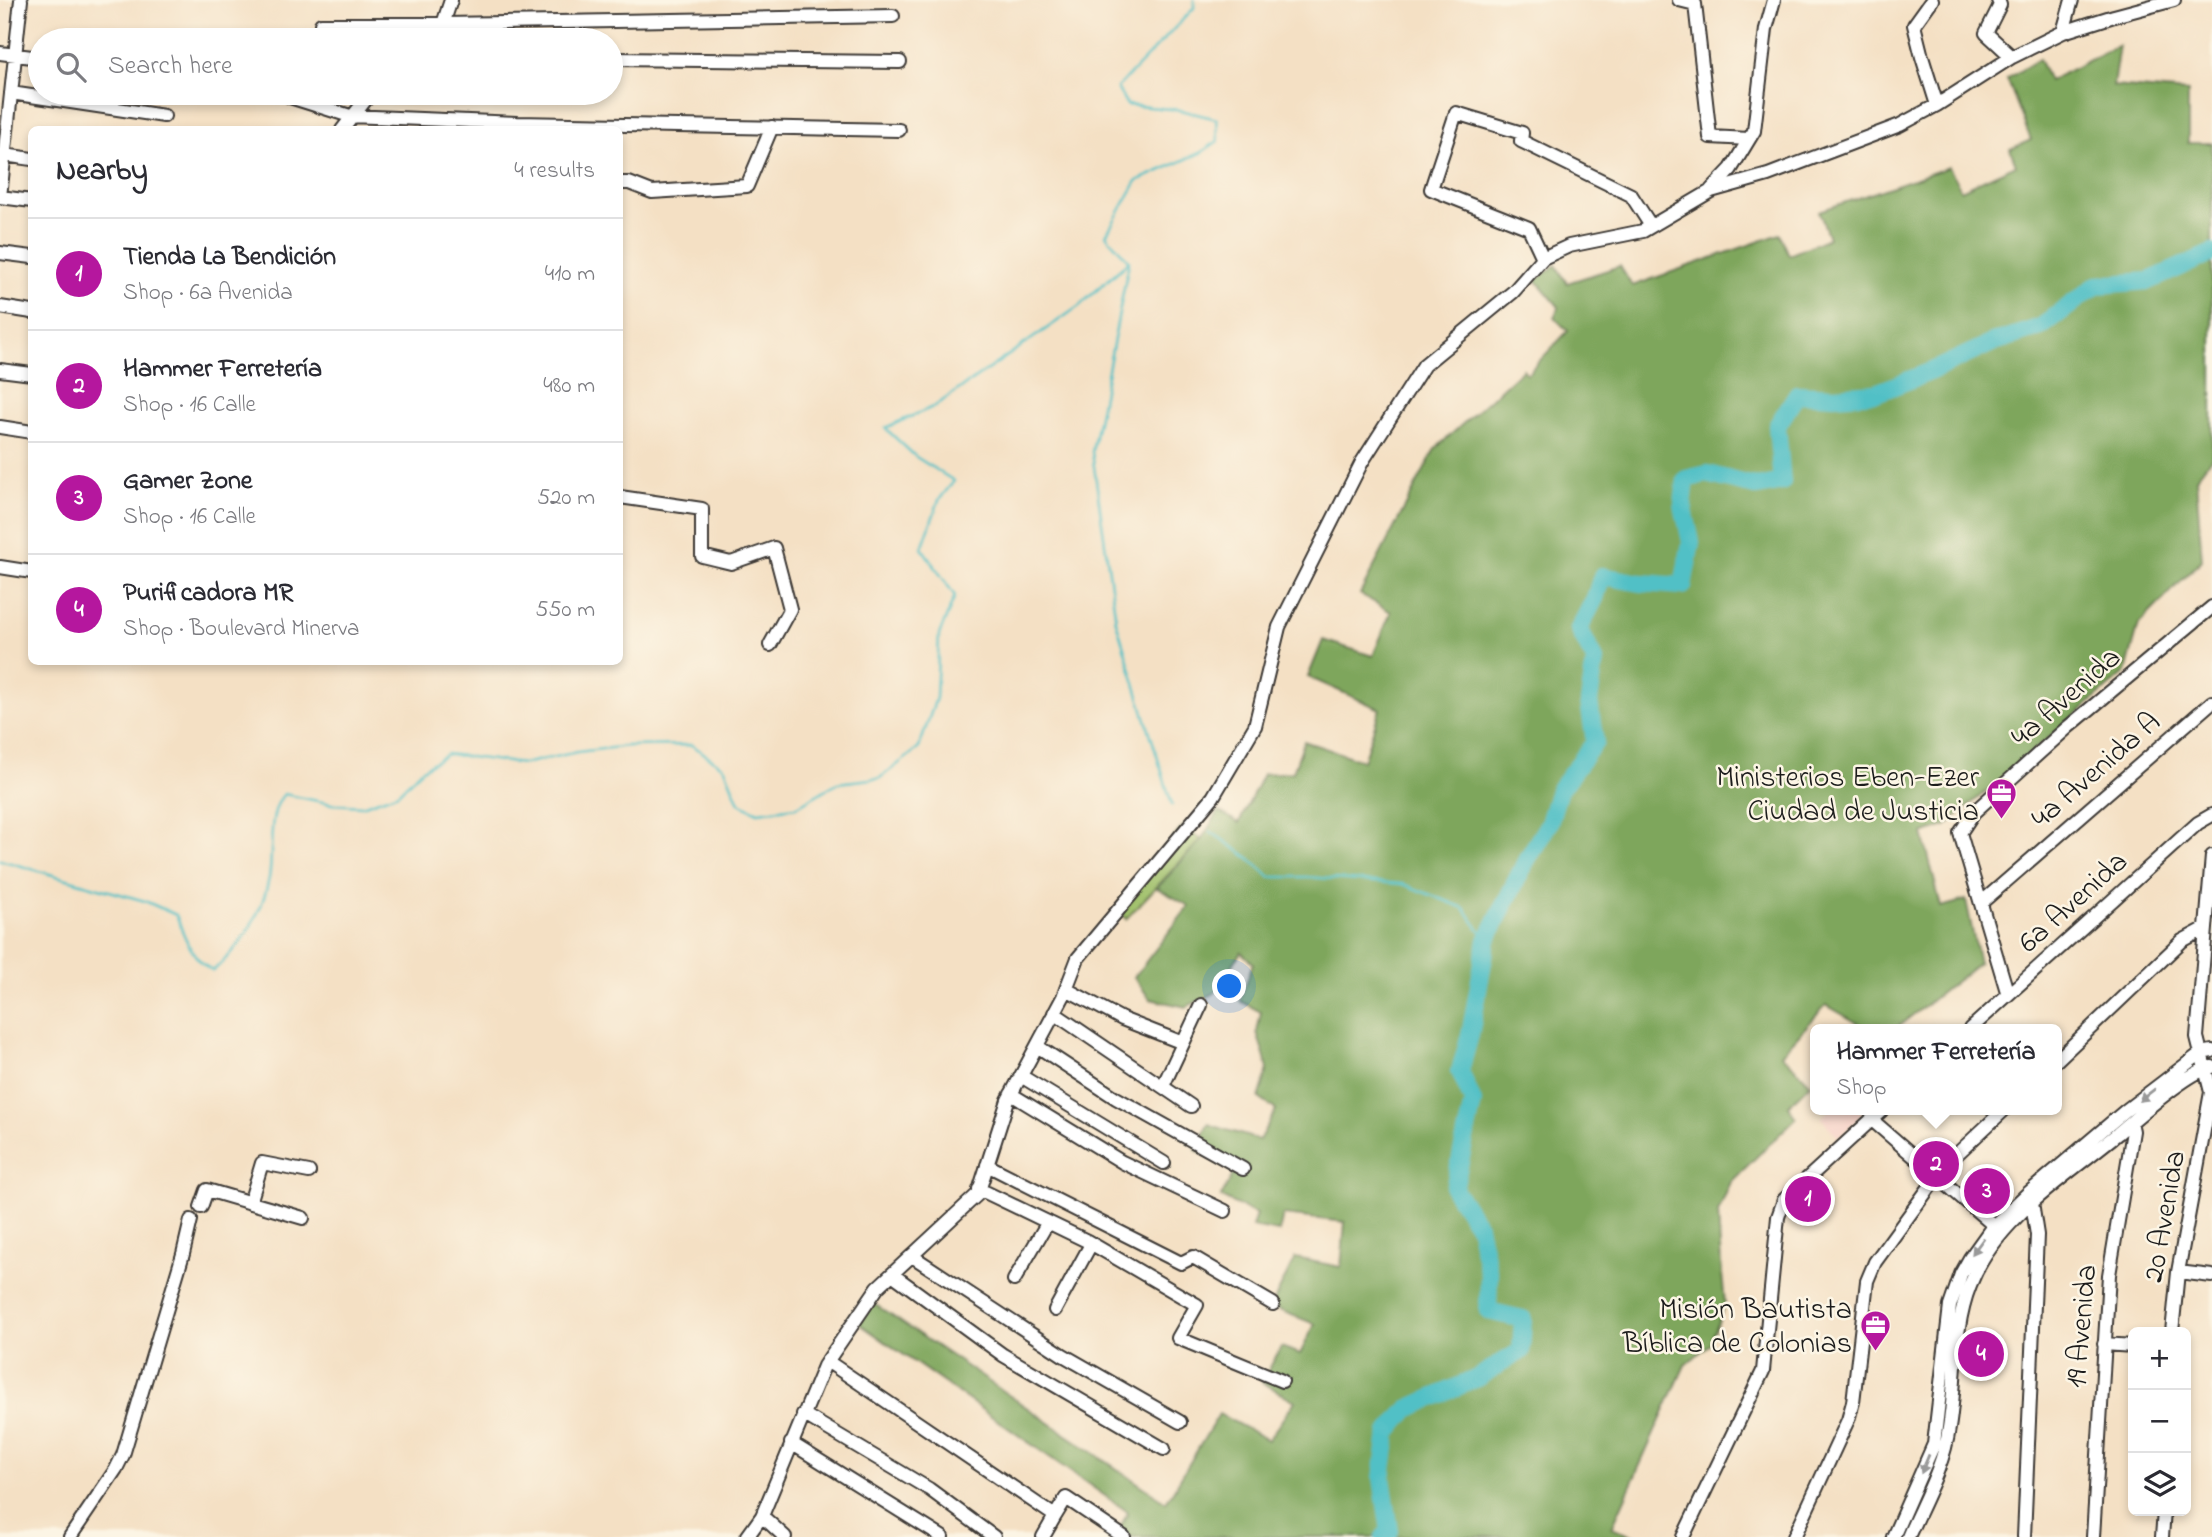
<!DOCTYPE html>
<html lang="en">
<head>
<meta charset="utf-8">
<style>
	:root { --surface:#fff; --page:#f2f2f3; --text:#2b2b33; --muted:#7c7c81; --line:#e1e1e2; --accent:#b5179e }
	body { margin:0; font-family:"Indie Flower",sans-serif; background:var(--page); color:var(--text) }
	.controls { position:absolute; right:21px; bottom:21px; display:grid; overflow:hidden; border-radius:10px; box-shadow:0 4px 10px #0003 }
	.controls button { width:63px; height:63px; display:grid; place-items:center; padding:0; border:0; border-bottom:2px solid var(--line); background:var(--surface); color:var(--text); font:35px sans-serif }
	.you { position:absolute; left:1230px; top:987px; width:24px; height:24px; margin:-18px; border:5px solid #fff; border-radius:50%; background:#1a73e8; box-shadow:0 0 0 10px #1a73e833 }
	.badge { display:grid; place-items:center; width:46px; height:46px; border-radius:50%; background:var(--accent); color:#fff; font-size:23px; font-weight:700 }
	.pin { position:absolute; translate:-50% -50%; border:4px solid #fff; box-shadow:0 2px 7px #0006 }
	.popup { position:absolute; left:1810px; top:1024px; width:252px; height:91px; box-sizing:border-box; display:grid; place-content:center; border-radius:10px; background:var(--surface); filter:drop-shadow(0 2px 5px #0005); font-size:23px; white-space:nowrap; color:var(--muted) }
	.popup b { font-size:26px; color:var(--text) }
	.popup::after { content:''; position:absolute; left:50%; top:100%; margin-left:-14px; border:14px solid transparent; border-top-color:var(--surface) }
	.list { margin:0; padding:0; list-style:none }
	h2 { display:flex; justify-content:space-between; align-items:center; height:91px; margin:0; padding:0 28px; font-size:30px }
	h2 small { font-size:23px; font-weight:400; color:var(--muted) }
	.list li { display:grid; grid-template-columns:46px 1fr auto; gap:21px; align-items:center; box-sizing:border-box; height:112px; padding:0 28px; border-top:2px solid var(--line) }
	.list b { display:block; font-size:26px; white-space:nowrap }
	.list p { margin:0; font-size:23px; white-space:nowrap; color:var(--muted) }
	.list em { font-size:23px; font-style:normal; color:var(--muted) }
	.icon { flex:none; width:38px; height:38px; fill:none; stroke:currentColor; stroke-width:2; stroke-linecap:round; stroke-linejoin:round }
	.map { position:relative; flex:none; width:2212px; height:1537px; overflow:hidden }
	.search { position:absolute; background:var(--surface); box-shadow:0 4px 10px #0003; left:28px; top:28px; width:595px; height:77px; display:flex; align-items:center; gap:18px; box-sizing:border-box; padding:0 24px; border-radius:38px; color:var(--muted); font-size:26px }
	.panel { position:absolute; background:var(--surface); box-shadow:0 4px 10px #0003; left:28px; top:126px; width:595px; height:539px; border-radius:10px }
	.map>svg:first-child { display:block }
	.built { fill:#f7d1c8 }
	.green { fill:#9ebf68; stroke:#5d6e42; stroke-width:2 }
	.forest { fill:#7ea65c; stroke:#4d613c; stroke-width:2 }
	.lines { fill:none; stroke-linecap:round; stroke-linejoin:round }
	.stream { stroke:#51c0c6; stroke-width:2.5 }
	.river { stroke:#51c0c6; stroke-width:18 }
	.minor-casing { stroke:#3c3935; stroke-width:16 }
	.minor { stroke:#fff; stroke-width:12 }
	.oneway { fill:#999 }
	.labels { text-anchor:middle; stroke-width:5; stroke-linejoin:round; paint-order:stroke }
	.street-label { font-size:30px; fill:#1c1c1c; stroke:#fcf5e5 }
	.poi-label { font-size:30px; fill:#1c1c1c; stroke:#fcf5e5; text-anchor:end }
</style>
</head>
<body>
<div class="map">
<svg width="2212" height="1537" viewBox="0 0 2212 1537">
	<rect width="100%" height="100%" fill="#fcf5e5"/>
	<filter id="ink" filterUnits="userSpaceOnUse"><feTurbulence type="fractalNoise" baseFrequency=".0143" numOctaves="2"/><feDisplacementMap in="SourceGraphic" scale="14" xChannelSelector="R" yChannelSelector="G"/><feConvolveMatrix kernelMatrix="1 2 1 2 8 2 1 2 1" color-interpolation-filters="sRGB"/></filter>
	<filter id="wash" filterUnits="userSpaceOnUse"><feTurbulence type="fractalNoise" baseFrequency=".00686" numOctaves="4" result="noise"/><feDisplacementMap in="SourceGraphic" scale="28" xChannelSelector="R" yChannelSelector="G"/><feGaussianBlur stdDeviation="1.57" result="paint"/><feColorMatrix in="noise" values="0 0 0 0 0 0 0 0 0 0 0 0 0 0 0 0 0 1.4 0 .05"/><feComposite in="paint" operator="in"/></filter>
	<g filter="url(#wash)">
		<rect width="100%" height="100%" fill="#f4e0c4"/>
		<path class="built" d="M 1830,1110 L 1859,1110 L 1863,1114 L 1838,1137 L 1821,1118 Z"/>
		<path class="green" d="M 1183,826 L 1201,840 L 1126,919 L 1116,907 Z"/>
		<path class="forest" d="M 2119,45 L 2113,86 L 2188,92 L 2188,143 L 2212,143 L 2212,457 L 2196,478 L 2202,560 L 2139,624 L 2126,672 L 1945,826 L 1923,834 L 1941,907 L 1966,900 L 1979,963 L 1895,1029 L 1868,1029 L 1826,1005 L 1781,1054 L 1811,1084 L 1788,1106 L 1796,1118 L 1731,1182 L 1718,1212 L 1721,1264 L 1725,1303 L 1710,1344 L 1685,1365 L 1612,1527 L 1636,1537 L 1115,1537 L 1128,1512 L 857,1322 L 873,1303 L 1166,1502 L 1219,1414 L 1268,1440 L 1295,1401 L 1262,1382 L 1281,1347 L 1300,1354 L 1315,1324 L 1271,1307 L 1295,1258 L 1341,1267 L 1345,1222 L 1283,1215 L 1279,1232 L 1252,1227 L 1256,1214 L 1221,1197 L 1235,1171 L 1196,1150 L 1208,1124 L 1259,1140 L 1276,1110 L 1259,1098 L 1268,1069 L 1257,1032 L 1261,1012 L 1240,1001 L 1253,963 L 1241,952 L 1215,993 L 1186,1007 L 1150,999 L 1134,977 L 1189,906 L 1157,888 L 1201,840 L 1219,811 L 1239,823 L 1263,774 L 1293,772 L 1304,741 L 1363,761 L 1380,709 L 1308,677 L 1323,640 L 1373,656 L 1391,612 L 1360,594 L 1435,449 L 1523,369 L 1527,374 L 1568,331 L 1554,317 L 1559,307 L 1536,280 L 1556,265 L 1567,283 L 1620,266 L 1632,286 L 1780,234 L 1789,255 L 1829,238 L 1819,211 L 1949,167 L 1961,190 L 2016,165 L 2010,149 L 2031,140 L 2007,79 L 2039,59 L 2049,81 Z"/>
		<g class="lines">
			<path class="stream" d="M 1129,262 L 1092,452 L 1116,621 L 1172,805
				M 1210,831 L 1249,858 L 1270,877 L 1306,877 L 1403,884 L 1464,908 L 1487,940
				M 0,860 L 145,901 L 176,915 C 185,938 191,958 213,971 C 240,947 262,915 269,878 C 274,852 266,814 284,794 L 332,804 L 362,806 L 398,793 L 421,770 L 447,754 L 523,764 L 577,752 L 628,746 L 692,745 L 725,768 L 739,803 L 758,812 L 796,807 L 837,783 L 880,778 L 919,748 L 936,698 L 939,635 L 955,596 L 922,548 L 939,500 L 954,481 L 916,457 L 885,428 L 935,406 L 1078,307 L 1129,261 L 1106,235 L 1137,181 L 1202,152 L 1218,141 L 1217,119 L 1180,110 L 1127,105 L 1117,88 L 1194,8 L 1194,0"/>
			<path class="river" d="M 1384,1537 L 1390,1531 L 1382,1478 L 1388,1433 L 1408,1409 L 1477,1378 L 1521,1351 L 1523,1319 L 1488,1311 L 1489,1275 L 1478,1226 L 1454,1189 L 1473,1102 L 1460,1071 L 1470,1035 L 1487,940 L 1526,861 L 1549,823 L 1559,790 L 1595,742 L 1589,702 L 1595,660 L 1579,629 L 1595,598 L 1602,576 L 1641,583 L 1683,586 L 1691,542 L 1683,505 L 1686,479 L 1707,474 L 1758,487 L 1782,482 L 1777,426 L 1797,394 L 1834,396 L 1876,393 L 1932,371 L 1992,343 L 2041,327 L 2097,285 L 2149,281 L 2212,253"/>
		</g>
	</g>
	<g filter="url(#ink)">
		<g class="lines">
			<defs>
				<path id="minor" d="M 1679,0 L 1695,4 L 1710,137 L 1749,139
					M 1932,0 L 1914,25 L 1922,57 L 1937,105
					M 1998,0 L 2000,5 L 1986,33 L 2012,57
					M 321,24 L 444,24 L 893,16
					M 2063,32 L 2072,0
					M 435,40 L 439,36 L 451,0
					M 0,53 L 40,58
					M 611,59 L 900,62
					M 11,93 L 164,116
					M 290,97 L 350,116 L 517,123 L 899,130
					M 342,130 L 371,93
					M 4,155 L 32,159
					M 620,183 L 629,183 L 652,192 L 747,186 L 772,127
					M 1711,190 L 1731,169 L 1754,131 L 1766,29 L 1774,0
					M 0,197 L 21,0
					M 0,197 L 32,201
					M 0,253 L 32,257
					M 1543,258 L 1529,228 L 1431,189 L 1456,113 L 1522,133 L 1521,141 L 1631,195 L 1651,226
					M 0,307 L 32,312
					M 0,370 L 32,374
					M 0,427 L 32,432
					M 620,497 L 702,509 L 702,556 L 731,563 L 774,548 L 790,609 L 770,645
					M 0,567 L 32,572
					M 1981,903 L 2212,702
					M 1066,989 L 1122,1019 L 1183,1043
					M 2008,995 L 1960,833 L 1974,812 L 2067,728 L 2212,607
					M 1054,1013 L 1191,1106
					M 1970,1029 L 2198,823 L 2212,815
					M 1037,1046 L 1116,1098 L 1243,1169
					M 2057,1060 L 2182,941 L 2206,928
					M 1021,1076 L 1164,1163
					M 1163,1086 L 1201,1005
					M 1011,1094 L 1122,1162 L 1225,1211
					M 1872,1120 L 1999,1230
					M 987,1165 L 1181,1263 L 1193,1257 L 1273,1304
					M 979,1189 L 1087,1241 L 1197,1305 L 1178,1338 L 1282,1381
					M 250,1203 L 262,1163 L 309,1172
					M 201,1207 L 207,1190 L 303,1218
					M 912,1256 L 1063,1355 L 1180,1422
					M 2178,1272 L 2212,1276
					M 892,1274 L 1003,1355 L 1164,1449
					M 1014,1280 L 1048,1222
					M 1055,1310 L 1091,1244
					M 2172,1332 L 2178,1272 L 2211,1092 L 2197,1037 L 2212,856
					M 2104,1344 L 2133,1346
					M 827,1361 L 1055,1516 L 1043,1537
					M 803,1414 L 929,1489 L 994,1537
					M 791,1443 L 942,1537
					M 762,1516 L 785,1537
					M 1055,1516 L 1066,1498 L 1124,1537
					M 70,1537 L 116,1469 L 123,1455 L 183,1254 L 191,1220
					M 747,1537 L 762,1516 L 824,1366 L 878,1287 L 978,1194 L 1008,1100 L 1063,997 L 1078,958 L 1213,797 L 1255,726 L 1279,627 L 1362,462 L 1424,365 L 1513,292 L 1543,258 L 1569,246 L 1643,231 L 1711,191 L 1768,175 L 1900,125 L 1937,105 L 2012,57 L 2063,32 L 2114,16 L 2174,0
					M 1683,1537 L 1763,1371 L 1778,1217 L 1784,1200 L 1882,1110
					M 1794,1537 L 1848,1420 L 1853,1402 L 1867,1281 L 1875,1262 L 1937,1177 L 1957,1154 L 2004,1110
					M 1893,1537 L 1934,1444 L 1950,1306 L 1961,1274 L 1970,1258 L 1993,1226 L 2027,1194 L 2125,1111 L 2201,1053 L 2212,1051
					M 1908,1537 C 1923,1502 1944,1466 1949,1428 C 1957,1381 1952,1330 1970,1285 C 1995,1220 2065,1177 2117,1134 C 2136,1118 2190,1070 2212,1067
					M 2024,1537 L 2037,1235 L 2032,1203
					M 2093,1537 L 2109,1275 L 2133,1131 L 2131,1122
					M 2162,1537 L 2164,1511"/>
			</defs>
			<use href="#minor" class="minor-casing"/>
			<use href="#minor" class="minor"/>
		</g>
		<defs><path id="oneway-solid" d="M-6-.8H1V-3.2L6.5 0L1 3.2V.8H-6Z" transform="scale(1.75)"/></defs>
		<g class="oneway">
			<use href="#oneway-solid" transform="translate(2147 1095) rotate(142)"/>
			<use href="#oneway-solid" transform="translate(1978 1246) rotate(126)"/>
			<use href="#oneway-solid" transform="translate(1925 1464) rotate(113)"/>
		</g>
	</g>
	<defs>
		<symbol id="office-pin" viewBox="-11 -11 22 30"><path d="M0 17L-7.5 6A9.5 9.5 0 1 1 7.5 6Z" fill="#b5179e" stroke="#fcf5e5"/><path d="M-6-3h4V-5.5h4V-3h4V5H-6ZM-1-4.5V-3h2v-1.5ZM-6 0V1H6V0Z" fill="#fff"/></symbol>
	</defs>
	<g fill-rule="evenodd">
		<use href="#office-pin" x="1984" y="776" width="35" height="47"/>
		<use href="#office-pin" x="1858" y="1308" width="35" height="47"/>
	</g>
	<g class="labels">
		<g class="street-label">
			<text transform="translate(2065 696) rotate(-41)" y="10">4a Avenida</text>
			<text transform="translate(2095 769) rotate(-41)" y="10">4a Avenida A</text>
			<text transform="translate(2072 901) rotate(-42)" y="10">6a Avenida</text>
			<text transform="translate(2163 1216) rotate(-80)" y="10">20 Avenida</text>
			<text transform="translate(2080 1326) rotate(-85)" y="10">19 Avenida</text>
		</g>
		<g class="poi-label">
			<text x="1979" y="786">Ministerios Eben-Ezer<tspan x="1979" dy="34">Ciudad de Justicia</tspan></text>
			<text x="1852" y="1318">Misión Bautista<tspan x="1852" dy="34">Bíblica de Colonias</tspan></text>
		</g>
	</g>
</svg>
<div class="controls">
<button>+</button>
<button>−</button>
<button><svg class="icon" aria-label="layers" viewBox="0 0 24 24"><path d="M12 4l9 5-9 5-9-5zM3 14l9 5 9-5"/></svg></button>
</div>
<div class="you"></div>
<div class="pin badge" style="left:1808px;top:1199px">1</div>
<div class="pin badge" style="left:1936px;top:1164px">2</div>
<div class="popup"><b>Hammer Ferretería</b>Shop</div>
<div class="pin badge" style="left:1987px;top:1191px">3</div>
<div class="pin badge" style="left:1981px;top:1354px">4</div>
<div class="search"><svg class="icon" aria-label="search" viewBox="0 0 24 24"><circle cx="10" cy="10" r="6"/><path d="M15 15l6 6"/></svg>Search here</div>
<section class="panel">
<h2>Nearby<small>4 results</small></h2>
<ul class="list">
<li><span class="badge">1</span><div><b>Tienda La Bendición</b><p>Shop · 6a Avenida</p></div><em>410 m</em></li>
<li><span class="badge">2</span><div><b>Hammer Ferretería</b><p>Shop · 16 Calle</p></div><em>480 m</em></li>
<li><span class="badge">3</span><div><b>Gamer Zone</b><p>Shop · 16 Calle</p></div><em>520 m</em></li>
<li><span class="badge">4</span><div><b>Purificadora MR</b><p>Shop · Boulevard Minerva</p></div><em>550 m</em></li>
</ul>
</section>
</div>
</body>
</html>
